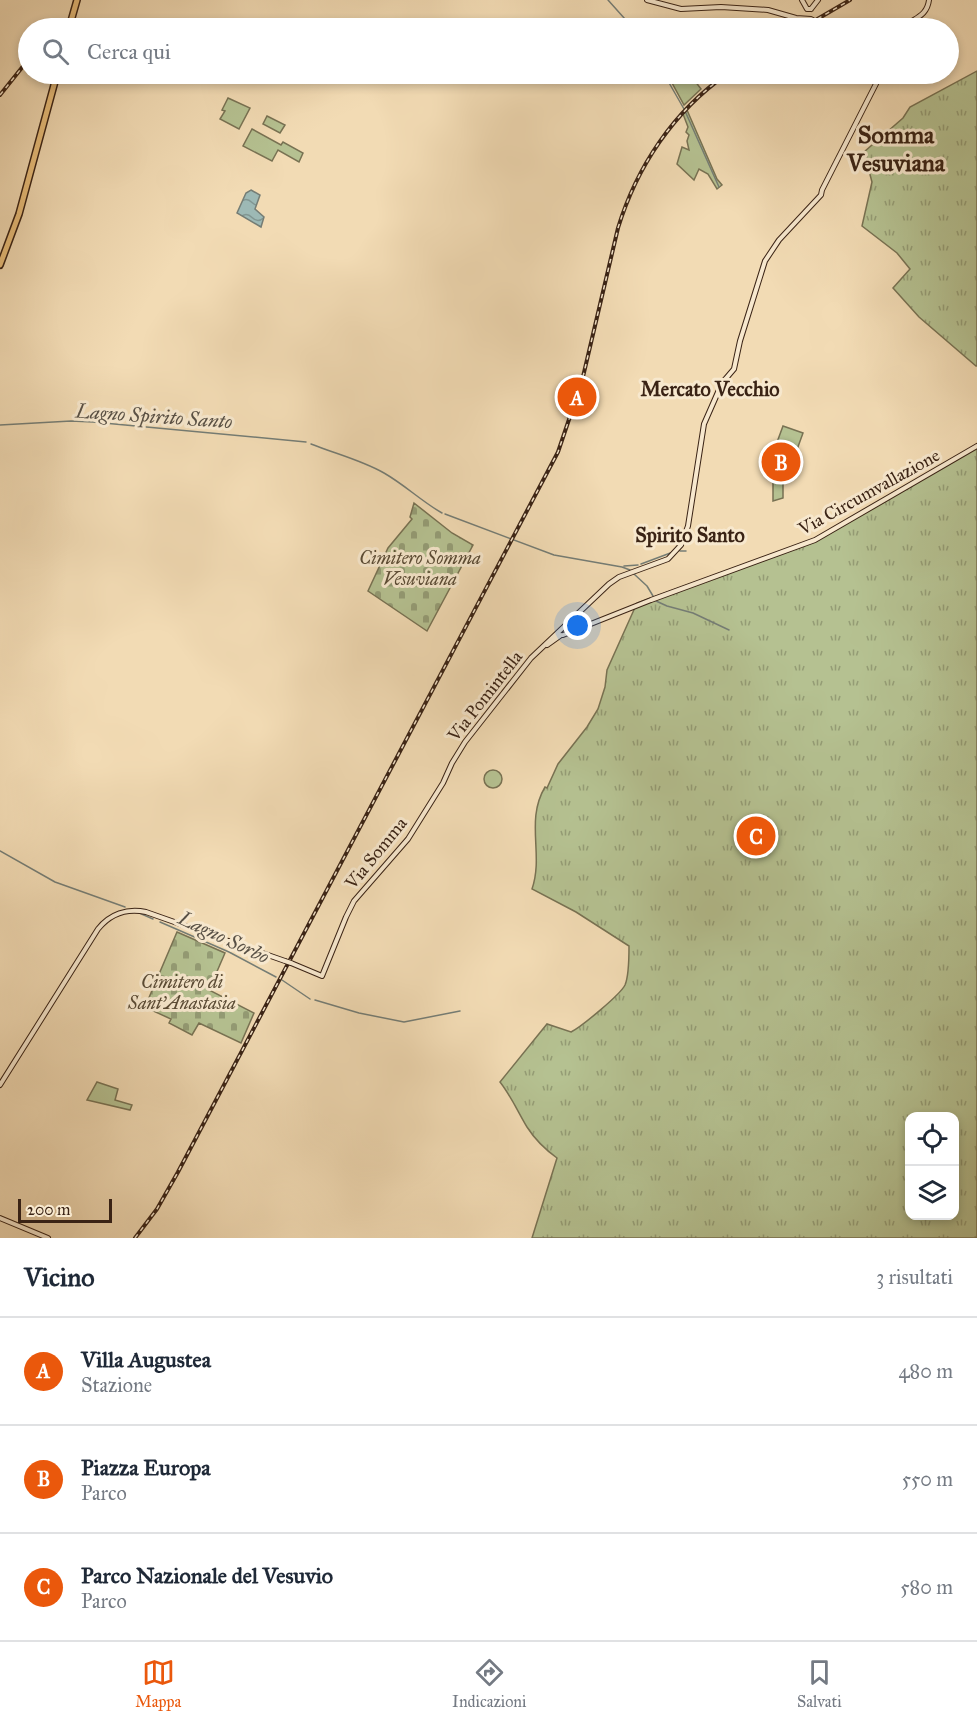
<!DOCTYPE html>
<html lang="it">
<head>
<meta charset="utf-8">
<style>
	:root { --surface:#fff; --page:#f6f6f7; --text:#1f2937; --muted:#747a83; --line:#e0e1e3; --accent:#ea580c }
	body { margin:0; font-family:"IM FELL Great Primer",serif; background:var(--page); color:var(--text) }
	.controls { position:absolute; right:18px; bottom:18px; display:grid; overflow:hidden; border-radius:12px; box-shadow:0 3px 9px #0003 }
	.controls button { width:54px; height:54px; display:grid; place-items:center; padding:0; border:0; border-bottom:2px solid var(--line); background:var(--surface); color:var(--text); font:30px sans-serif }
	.scale { position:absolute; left:18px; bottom:15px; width:94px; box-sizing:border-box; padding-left:6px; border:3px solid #3a2315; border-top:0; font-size:16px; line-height:21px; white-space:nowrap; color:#3a2315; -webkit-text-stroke:4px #f7e8ce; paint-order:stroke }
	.you { position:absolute; left:578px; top:626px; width:21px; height:21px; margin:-15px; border:4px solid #fff; border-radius:50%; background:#1a73e8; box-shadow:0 0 0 9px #1a73e833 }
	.badge { display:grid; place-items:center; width:39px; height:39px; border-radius:50%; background:var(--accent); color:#fff; font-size:20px; font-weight:700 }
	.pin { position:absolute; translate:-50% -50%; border:3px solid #fff; box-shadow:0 2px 6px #0006 }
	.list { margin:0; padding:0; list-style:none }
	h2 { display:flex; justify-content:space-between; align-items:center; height:78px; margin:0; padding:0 24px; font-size:26px }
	h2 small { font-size:20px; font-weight:400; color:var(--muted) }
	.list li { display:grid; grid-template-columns:39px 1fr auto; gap:18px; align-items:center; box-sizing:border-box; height:108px; padding:0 24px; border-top:2px solid var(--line) }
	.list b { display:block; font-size:22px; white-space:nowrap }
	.list p { margin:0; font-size:20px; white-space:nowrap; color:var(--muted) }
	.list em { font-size:20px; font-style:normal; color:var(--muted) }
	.icon { flex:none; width:33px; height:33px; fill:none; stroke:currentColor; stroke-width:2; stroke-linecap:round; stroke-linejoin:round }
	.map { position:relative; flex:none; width:977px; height:1238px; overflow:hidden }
	.search { position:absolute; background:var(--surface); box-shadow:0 3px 9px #0003; left:18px; right:18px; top:18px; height:66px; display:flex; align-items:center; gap:15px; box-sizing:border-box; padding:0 21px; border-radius:33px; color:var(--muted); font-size:22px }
	.sheet { height:402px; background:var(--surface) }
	nav { display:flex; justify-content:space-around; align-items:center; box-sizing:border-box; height:84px; border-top:2px solid var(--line); background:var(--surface); font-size:16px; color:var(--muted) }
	nav a { display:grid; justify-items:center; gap:3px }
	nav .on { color:var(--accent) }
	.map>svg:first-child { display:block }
	.grass { fill:#b5c191; stroke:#787253; stroke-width:1.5 }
	.cemetery { fill:url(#cemetery-stones); stroke:#787253; stroke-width:1.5 }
	.park { fill:url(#park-tufts); stroke:#787253; stroke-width:1.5; fill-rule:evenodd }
	.water { fill:url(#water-waves); stroke:#757d75; stroke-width:1.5 }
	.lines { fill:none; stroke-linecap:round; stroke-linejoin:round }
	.stream { stroke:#757d75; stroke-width:1.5 }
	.secondary-casing { stroke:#3a2315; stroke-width:6 }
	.highway-casing { stroke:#3a2315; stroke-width:8 }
	.secondary { stroke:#f7e8ce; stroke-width:4 }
	.highway { stroke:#e9be7a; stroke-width:5 }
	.rail-casing { stroke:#3a2315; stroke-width:4 }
	.rail { stroke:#f7e8ce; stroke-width:1.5; stroke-dasharray:4.5; stroke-linecap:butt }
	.secondary-bridge-casing { stroke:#3a2315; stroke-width:6; stroke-linecap:butt }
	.secondary-bridge { stroke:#f7e8ce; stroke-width:4 }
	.labels { text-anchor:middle; stroke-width:6; stroke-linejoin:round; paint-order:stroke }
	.street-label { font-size:18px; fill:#3a2315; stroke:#f7e8ce }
	.park-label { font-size:18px; font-style:italic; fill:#594a34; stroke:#f7e8ce }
	.neighbourhood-label { font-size:20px; font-weight:bold; fill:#3a2315; stroke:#f7e8ce }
	.water-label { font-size:20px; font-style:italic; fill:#585045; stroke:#f7e8ce }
	.district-label { font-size:24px; font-weight:bold; fill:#3a2315; stroke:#f7e8ce }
</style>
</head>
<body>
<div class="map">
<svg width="977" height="1238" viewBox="0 0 977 1238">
	<defs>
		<pattern id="cemetery-stones" width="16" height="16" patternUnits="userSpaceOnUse" patternTransform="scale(1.5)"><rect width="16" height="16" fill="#b5c191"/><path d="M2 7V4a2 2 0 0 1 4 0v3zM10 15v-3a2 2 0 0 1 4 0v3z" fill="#949c75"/></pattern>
		<pattern id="park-tufts" width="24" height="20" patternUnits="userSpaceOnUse" patternTransform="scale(1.5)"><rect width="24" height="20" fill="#b5c191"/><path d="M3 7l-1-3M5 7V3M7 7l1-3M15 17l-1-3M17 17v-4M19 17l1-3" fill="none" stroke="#949c75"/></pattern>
		<pattern id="water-waves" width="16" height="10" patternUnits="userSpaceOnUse" patternTransform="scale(1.5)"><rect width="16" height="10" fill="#9db9b5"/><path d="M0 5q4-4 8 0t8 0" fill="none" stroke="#819692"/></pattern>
	</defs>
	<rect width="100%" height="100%" fill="#f2dbb4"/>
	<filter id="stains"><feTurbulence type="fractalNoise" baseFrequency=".00333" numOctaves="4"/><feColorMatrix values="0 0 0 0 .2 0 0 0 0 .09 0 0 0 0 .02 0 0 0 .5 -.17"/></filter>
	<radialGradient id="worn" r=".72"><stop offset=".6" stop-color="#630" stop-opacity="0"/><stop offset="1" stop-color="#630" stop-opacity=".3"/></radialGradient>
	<path class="grass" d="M 681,74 L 687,81 L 692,77 L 701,89 L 684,105 L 671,81 Z
		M 228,98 L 250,108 L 239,129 L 220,119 L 225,111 L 222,110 Z
		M 687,110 L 717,179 L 722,185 L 717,189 L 708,174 L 699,169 L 694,180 L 677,164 L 682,147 L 689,150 L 687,141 L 689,135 L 686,132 L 688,127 L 683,114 Z
		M 267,116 L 285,125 L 280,133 L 263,124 Z
		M 252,129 L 281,145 L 283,142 L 303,153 L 299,162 L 278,150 L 272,161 L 243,146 Z
		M484 779a9 9 0 1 1 18 0a9 9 0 1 1-18 0Z
		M 97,1082 L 118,1089 L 115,1100 L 132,1105 L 130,1110 L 87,1100 Z"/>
	<path class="cemetery" d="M 414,503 L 452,533 L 473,545 L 427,631 L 368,591 L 388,548 L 412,519 L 410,517 Z
		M 177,932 L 225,953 L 209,990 L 254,1013 L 241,1043 L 199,1023 L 192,1035 L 169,1023 L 171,1019 L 151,1010 L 148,1006 L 148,1000 Z"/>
	<path class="park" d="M 977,71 L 977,366 L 976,366 L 919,317 L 893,288 L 910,269 L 897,253 L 862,226 L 872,182 L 864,152 L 903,118 L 910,107 Z
		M 783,426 L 803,433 L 791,466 L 787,465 L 783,475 L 783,498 L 773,501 L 773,480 L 776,471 L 771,469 L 772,465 L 769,464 Z
		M 977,445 L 977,1238 L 532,1238 L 557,1158 C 546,1150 534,1138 527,1127 C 518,1112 511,1096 500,1082 L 547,1024 L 571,1032 C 581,1027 620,995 625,985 C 629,976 629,956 629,946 L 576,912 L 532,889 C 544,854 525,821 545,787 L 547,788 L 558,764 L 587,727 L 598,709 L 605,687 L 607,670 L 637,603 L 818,538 ZM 910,1116 L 954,1116 L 954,1216 L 910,1216 Z"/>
	<path class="water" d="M 251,190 L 260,195 L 255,209 L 264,217 L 261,227 L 237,213 L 246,193 Z"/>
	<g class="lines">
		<path class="stream" d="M 608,0 L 633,28
			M 664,74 L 684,109
			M 685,111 L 719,187
			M 0,425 L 71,421 L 93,422 L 306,442
			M 311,444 C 336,454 361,460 384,473 C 405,485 421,501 442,513
			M 445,514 L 554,555 L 622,567 L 630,570
			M 680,551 L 686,551
			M 641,564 L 673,552
			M 624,566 L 638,565
			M 634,574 L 647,586 L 653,596
			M 656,601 L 667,606 L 693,613 L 729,630
			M 0,851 L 55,882 L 125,907
			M 137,912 L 153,919
			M 160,922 L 229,952 L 276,977
			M 282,980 L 310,999
			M 315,1000 L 359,1013 L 404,1022 L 460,1011"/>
		<defs>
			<path id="secondary" d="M 647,0 L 681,9 L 721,7 L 768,10 L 796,18 L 811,19 L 827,28
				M 802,0 L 807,9 L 811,9
				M 811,9 L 818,0
				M 903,28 C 913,18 927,17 929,0
				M 563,635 L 651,600 L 815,540 L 977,446
				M 547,645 L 561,635
				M 291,963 L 322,976 L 346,917 L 354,901 L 408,839 L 443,783 L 452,763 L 465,742 L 531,658 L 609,584 L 619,577 L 668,559 L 681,545 L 688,526 L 704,424 L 722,383 L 734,369 L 740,341 L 765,261 L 779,240 L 821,195 L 822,190 L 881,74
				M 0,1085 L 98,929 C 110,914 127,908 146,912 L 285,961
				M 0,1218 L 48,1238"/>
			<path id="highway" d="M 69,28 L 77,0
				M 0,265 L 19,214 L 57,74"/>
		</defs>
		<use href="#secondary" class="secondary-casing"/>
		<use href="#highway" class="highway-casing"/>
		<use href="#secondary" class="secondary"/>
		<use href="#highway" class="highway"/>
		<defs>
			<path id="rail" d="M 802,28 L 850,0
				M 0,95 L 28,60
				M 135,1238 L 157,1209 L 178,1172 L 558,452 L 582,381 L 618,228 C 637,166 674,111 727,74"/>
		</defs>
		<use href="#rail" class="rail-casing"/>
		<use href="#rail" class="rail"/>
		<defs>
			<path id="secondary-bridge" d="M 285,961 L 291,963"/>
		</defs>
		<use href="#secondary-bridge" class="secondary-bridge-casing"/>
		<use href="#secondary-bridge" class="secondary-bridge"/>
	</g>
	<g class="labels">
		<g class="street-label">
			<text transform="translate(869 492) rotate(-29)" y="6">Via Circumvallazione</text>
			<text transform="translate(485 696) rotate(-52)" y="6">Via Pomintella</text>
			<text transform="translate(376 853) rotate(-51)" y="6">Via Somma</text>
		</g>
		<g class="park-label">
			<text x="420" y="564">Cimitero Somma<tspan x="420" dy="21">Vesuviana</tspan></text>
			<text x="182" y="988">Cimitero di<tspan x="182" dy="21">Sant'Anastasia</tspan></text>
		</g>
		<g class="neighbourhood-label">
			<text x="710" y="396">Mercato Vecchio</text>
			<text x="690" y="542">Spirito Santo</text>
		</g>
		<g class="water-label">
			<text transform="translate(154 416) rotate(4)" y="7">Lagno Spirito Santo</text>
			<text transform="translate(224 937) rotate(25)" y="7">Lagno Sorbo</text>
		</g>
		<g class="district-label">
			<text x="896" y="143">Somma<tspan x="896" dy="28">Vesuviana</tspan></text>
		</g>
	</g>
	<rect width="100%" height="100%" filter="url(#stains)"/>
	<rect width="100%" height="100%" fill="url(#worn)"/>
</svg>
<div class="controls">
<button><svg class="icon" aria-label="locate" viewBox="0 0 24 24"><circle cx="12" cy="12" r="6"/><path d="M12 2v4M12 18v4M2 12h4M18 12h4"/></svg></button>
<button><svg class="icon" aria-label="layers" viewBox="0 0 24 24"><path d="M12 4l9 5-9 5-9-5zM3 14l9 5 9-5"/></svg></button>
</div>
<div class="scale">200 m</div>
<div class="you"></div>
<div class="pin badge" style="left:577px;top:397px">A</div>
<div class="pin badge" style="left:781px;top:462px">B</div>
<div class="pin badge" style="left:756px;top:836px">C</div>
<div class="search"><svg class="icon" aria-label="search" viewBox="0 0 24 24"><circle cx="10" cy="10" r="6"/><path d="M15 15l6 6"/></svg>Cerca qui</div>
</div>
<section class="sheet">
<h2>Vicino<small>3 risultati</small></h2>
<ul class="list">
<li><span class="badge">A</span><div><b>Villa Augustea</b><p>Stazione</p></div><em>480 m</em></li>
<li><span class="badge">B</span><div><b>Piazza Europa</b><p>Parco</p></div><em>550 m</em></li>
<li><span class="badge">C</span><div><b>Parco Nazionale del Vesuvio</b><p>Parco</p></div><em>580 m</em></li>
</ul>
</section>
<nav>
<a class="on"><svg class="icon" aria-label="map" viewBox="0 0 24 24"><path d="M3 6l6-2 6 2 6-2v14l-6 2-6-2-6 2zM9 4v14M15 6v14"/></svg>Mappa</a>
<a><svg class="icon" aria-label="directions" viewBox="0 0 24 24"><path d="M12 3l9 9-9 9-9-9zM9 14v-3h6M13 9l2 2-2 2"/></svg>Indicazioni</a>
<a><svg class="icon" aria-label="saved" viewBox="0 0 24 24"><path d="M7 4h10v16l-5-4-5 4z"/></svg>Salvati</a>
</nav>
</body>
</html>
